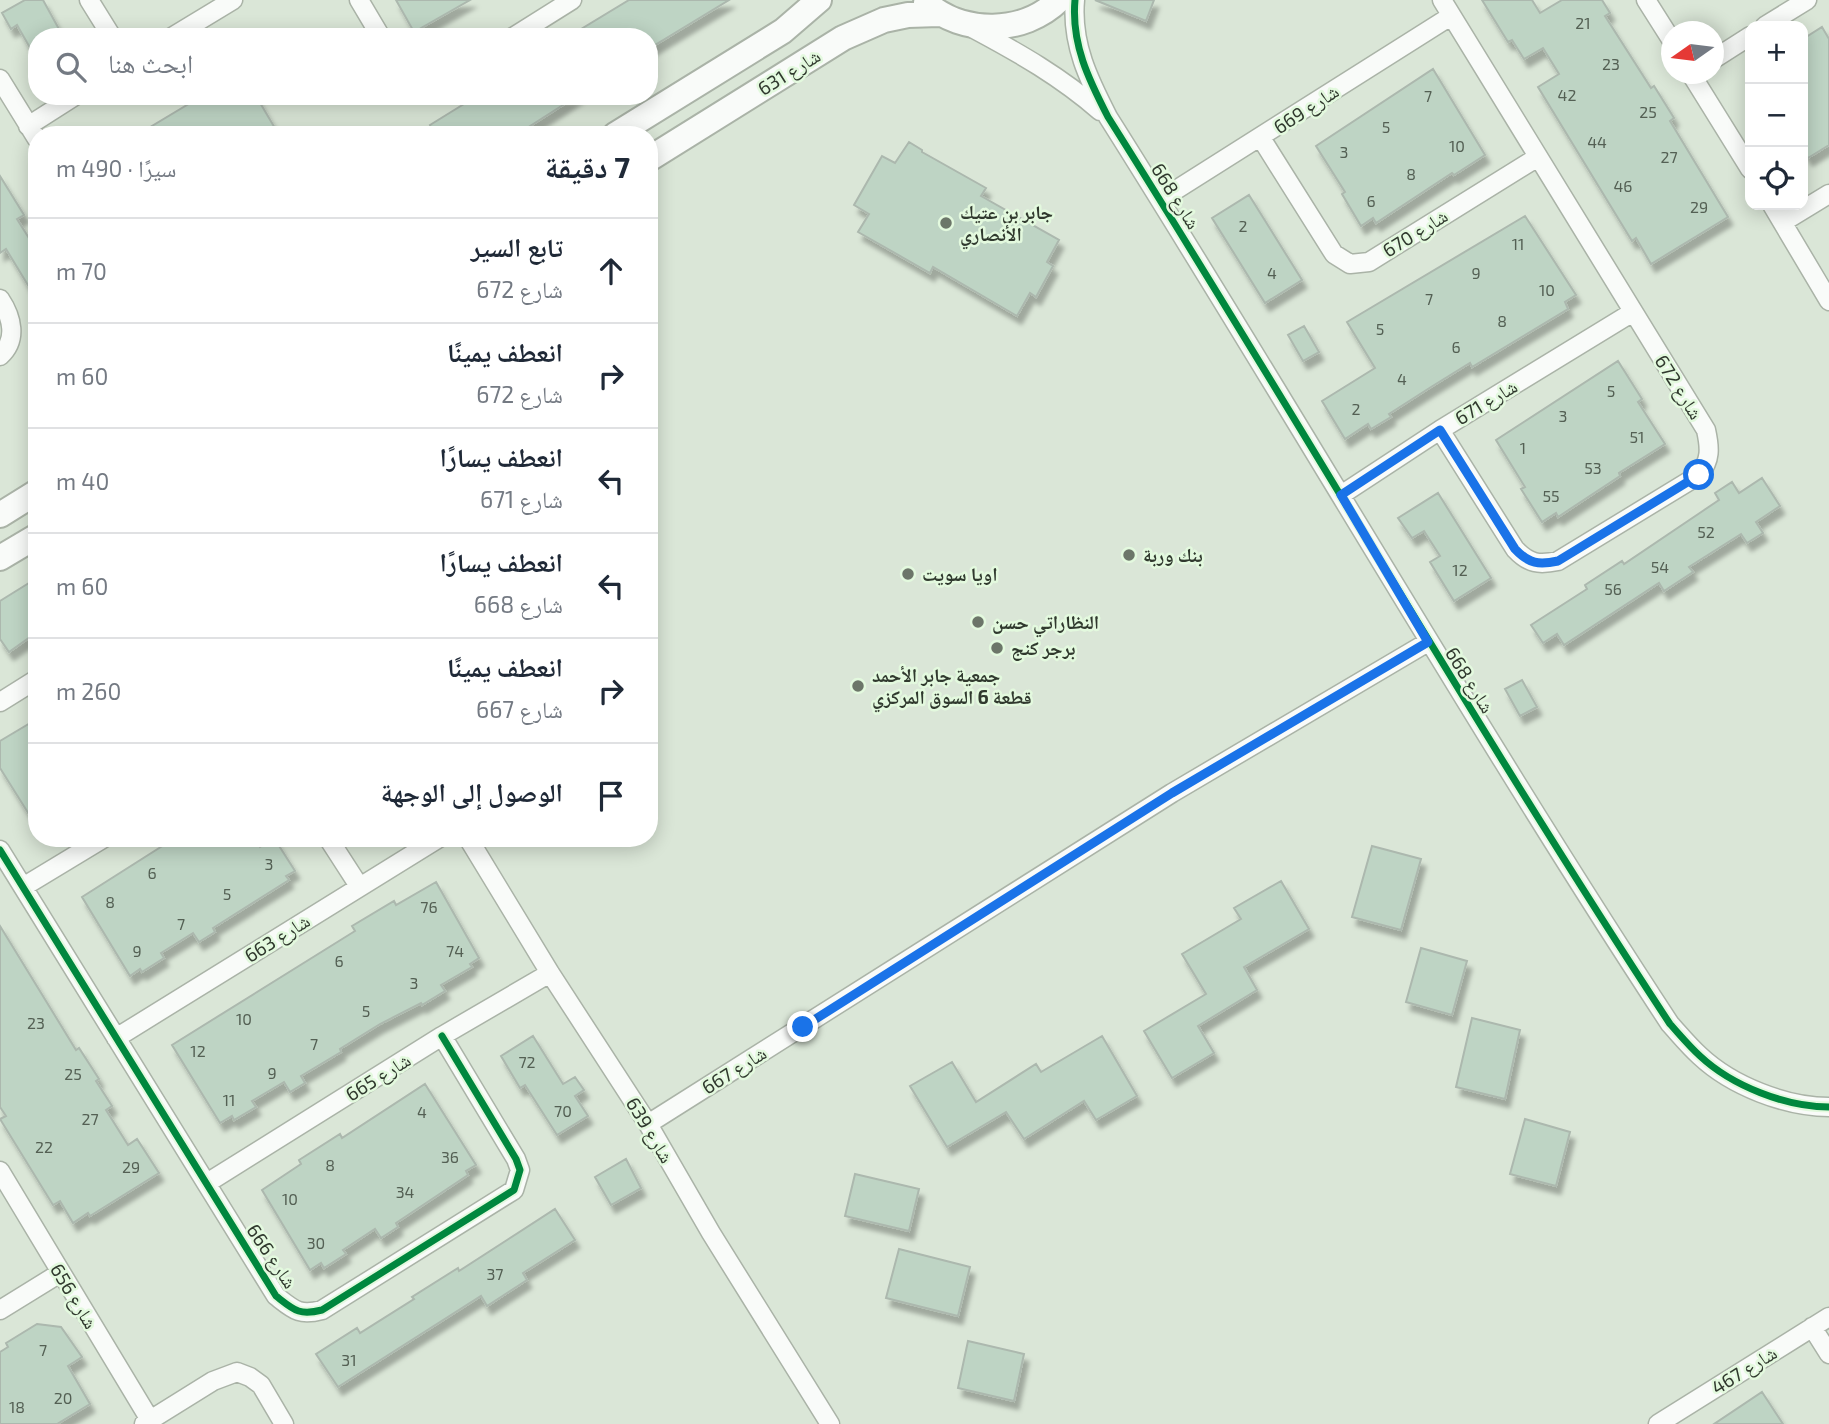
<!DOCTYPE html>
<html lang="ar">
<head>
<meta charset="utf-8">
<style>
	:root { --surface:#fff; --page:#f2f2f3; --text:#1f2937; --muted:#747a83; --line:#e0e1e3 }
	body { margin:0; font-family:"Exo 2","Noto Naskh Arabic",sans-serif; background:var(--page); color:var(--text); direction:rtl }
	.controls { position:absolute; right:21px; top:21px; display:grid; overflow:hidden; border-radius:14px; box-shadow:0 4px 18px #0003 }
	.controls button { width:63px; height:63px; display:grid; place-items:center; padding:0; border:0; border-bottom:2px solid var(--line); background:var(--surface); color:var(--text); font:35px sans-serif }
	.compass { position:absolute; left:1661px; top:21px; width:63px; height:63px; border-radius:50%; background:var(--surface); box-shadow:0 4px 18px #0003; rotate:256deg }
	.stop { position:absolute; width:21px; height:21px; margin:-16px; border:5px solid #1a73e8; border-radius:50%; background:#fff }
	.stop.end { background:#1a73e8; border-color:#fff; box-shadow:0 2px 7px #0008 }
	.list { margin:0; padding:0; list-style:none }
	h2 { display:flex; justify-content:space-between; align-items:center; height:91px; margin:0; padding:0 28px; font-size:30px }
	h2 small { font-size:23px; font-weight:400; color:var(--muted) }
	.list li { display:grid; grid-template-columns:46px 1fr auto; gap:21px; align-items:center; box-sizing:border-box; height:105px; padding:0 28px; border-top:2px solid var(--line) }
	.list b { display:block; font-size:26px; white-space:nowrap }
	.list p { margin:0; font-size:23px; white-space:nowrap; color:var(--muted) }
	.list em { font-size:23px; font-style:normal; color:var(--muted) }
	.icon { flex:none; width:38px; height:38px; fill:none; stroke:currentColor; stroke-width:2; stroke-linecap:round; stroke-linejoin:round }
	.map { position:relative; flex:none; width:1829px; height:1424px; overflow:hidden; direction:ltr }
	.search { position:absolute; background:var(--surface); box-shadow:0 4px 18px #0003; left:28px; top:28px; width:630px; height:77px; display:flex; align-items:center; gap:18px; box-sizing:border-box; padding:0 24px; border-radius:28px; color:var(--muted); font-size:26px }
	.panel { position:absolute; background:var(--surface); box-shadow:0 4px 18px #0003; left:28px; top:126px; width:630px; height:721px; border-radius:28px; direction:rtl }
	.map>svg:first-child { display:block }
	.building { fill:#bed4c4; stroke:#acb8ae; stroke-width:2; filter:url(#shadow) }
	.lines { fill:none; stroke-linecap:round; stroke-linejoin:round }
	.minor-casing { stroke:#aab3a7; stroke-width:21 }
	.secondary-casing { stroke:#aab3a7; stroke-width:28 }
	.minor { stroke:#f9fbf9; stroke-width:18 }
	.secondary { stroke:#f9fbf9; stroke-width:24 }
	.cycleway-casing { stroke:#e3f9de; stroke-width:11 }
	.cycleway { stroke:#00873e; stroke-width:7 }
	.route { stroke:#1a73e8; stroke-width:9 }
	.poi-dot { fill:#6c7669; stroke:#e3f9de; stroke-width:2.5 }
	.labels { text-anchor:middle; stroke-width:5; stroke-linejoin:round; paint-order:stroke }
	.number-label { font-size:16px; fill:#546054 }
	.street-label { font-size:19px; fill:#30392e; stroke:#e3f9de }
	.poi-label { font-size:19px; font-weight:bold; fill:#30392e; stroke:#e3f9de; text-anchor:start }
</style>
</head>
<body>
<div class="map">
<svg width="1829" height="1424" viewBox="0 0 1829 1424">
	<defs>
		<filter id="shadow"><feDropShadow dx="4.5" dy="8" stdDeviation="2" flood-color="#0004"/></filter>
	</defs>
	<rect width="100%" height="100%" fill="#dae6d7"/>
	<path class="building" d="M 25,0 L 43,0 L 60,31 L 50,37 L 37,37 L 37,60 L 17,25 L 11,29 L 2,13 Z
		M 396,0 L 470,0 L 414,32 Z
		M 629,0 L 729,0 L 650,48 L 649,37 L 568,37 Z
		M 1095,0 L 1154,0 L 1146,21 Z
		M 1482,0 L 1532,0 L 1540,13 L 1562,0 L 1602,0 L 1610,13 L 1605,16 L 1651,88 L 1654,86 L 1674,118 L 1670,121 L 1728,217 L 1651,264 L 1636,238 L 1632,241 L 1538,87 L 1559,74 L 1543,48 L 1524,59 L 1512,40 L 1508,42 Z
		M 1822,27 L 1829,39 L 1829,145 L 1808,158 L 1803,150 L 1803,39 Z
		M 1433,69 L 1485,155 L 1454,175 L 1452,173 L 1376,223 L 1373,218 L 1361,226 L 1342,194 L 1345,192 L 1316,146 Z
		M 202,96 L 256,96 L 279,135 L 137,135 Z
		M 477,96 L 577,96 L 516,135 L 436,135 L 430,125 Z
		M 909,142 L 922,150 L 922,152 L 986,188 L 981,196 L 1059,240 L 1047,262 L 1053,266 L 1036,297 L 1030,293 L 1017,316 L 933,267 L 930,273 L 858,232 L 869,214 L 854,205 L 882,156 L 895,163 Z
		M 0,176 L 24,215 L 17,219 L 37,251 L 37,300 L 6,249 L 0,253 Z
		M 1249,195 L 1302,280 L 1265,303 L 1212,218 Z
		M 1525,216 L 1576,295 L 1565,302 L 1568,309 L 1472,367 L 1470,363 L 1431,387 L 1389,414 L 1391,417 L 1371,429 L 1368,424 L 1345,439 L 1322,401 L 1375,368 L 1347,322 Z
		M 1304,326 L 1319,352 L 1303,361 L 1288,335 Z
		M 1618,361 L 1642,399 L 1638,402 L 1665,444 L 1619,473 L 1620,476 L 1558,517 L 1556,513 L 1542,522 L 1521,489 L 1525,487 L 1496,440 Z
		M 1762,478 L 1780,506 L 1756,522 L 1763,533 L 1747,543 L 1741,534 L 1689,567 L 1693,572 L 1664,591 L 1659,583 L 1564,645 L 1557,634 L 1543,643 L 1531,625 L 1587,589 L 1585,585 L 1622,561 L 1624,564 L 1719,500 L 1715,493 L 1732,482 L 1739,493 Z
		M 1438,493 L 1491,578 L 1454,601 L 1430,562 L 1440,556 L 1424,531 L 1412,538 L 1398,518 Z
		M 37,578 L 37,632 L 9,652 L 0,639 L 0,601 Z
		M 1522,680 L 1537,707 L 1520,716 L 1505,689 Z
		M 37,719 L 37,827 L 0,768 L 0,741 Z
		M 175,838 L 254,838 L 260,847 L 274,838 L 295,871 L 286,876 L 289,880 L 213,928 L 215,932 L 199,942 L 193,933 L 161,953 L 164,958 L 142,972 L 140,969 L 130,976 L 82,897 Z
		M 1372,846 L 1421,859 L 1401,930 L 1352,917 Z
		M 1281,881 L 1309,929 L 1244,967 L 1257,990 L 1198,1026 L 1214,1053 L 1172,1078 L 1144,1031 L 1206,994 L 1182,954 L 1241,919 L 1234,908 Z
		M 436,882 L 479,958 L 470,964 L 472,967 L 441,985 L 445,991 L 422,1005 L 421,1003 L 380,1024 L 340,1049 L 341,1052 L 301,1076 L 305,1083 L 290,1092 L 284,1082 L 252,1101 L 256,1107 L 234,1120 L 232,1116 L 220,1123 L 172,1045 L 355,931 L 352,926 L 394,901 L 396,905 Z
		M 0,926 L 76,1050 L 79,1048 L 99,1079 L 96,1081 L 112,1106 L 106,1110 L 128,1145 L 137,1139 L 159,1173 L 90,1216 L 88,1213 L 73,1223 L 60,1201 L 53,1205 L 0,1119 L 6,1116 L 0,1107 Z
		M 1421,948 L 1467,961 L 1452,1015 L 1406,1002 Z
		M 1472,1018 L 1520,1030 L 1505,1099 L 1456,1087 Z
		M 533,1036 L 563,1084 L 575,1077 L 584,1090 L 575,1096 L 588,1116 L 557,1135 L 525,1085 L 520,1088 L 501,1056 Z
		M 1102,1036 L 1137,1096 L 1096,1120 L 1084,1101 L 1024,1139 L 1006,1112 L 947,1147 L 910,1086 L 952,1062 L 976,1102 L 1036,1064 L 1041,1072 Z
		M 425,1084 L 476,1165 L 466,1171 L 468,1175 L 396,1223 L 398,1227 L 381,1238 L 375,1229 L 343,1250 L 346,1254 L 324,1268 L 321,1263 L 310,1270 L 262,1190 L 301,1164 L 299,1160 L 340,1134 L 342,1138 Z
		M 1525,1119 L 1570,1132 L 1556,1186 L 1510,1174 Z
		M 626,1159 L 641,1188 L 611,1205 L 595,1177 Z
		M 855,1174 L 919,1189 L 909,1231 L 845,1216 Z
		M 555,1209 L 575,1240 L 523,1273 L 527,1280 L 487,1306 L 481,1296 L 338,1387 L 316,1354 L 357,1328 L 360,1333 L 414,1299 L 412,1297 L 458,1268 L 459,1271 Z
		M 899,1249 L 970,1267 L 958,1316 L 886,1298 Z
		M 37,1324 L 61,1327 L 82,1357 L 68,1366 L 90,1404 L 57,1424 L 0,1424 L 0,1352 L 8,1347 L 6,1343 Z
		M 968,1341 L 1024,1354 L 1014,1401 L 958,1388 Z
		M 1762,1392 L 1783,1424 L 1714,1424 Z"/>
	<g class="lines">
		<defs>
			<path id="minor" d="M 89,0 L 112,37
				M 359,0 L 381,37
				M 1075,0 C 1071,44 1089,80 1108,117 C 1298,418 1475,727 1670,1024 C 1680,1035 1689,1046 1700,1056 C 1732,1086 1786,1107 1829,1107
				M 1646,0 L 1672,41
				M 1765,26 L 1807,0
				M 974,29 C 1019,53 1061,77 1100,111
				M 172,37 L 233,0
				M 513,37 L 572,0
				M 1714,59 L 1750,36
				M 1691,74 L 1750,169
				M 0,79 L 37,139
				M 28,126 L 75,96
				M 1261,138 L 1334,254 L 1350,264 L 1369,262 L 1538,157
				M 1160,200 L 1451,16
				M 1772,205 L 1829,301
				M 1783,222 L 1829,194
				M 0,299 C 12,317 18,340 0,356
				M 1440,430 L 1515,549 C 1529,564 1539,565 1558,561 L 1699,475 C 1711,460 1710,448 1706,430 L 1442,0
				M 1341,495 L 1440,430 L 1633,312
				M 0,702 L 37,679
				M 328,838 L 359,886
				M 468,838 L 550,973 L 648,1124 L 711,1233 L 830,1424
				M 0,850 L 276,1296 C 294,1310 299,1316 322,1310 L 514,1190 L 520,1170 L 516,1159 L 442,1036
				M 23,887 L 104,838
				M 116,1038 L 439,838
				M 648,1124 L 1172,793 L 1428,642
				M 0,1171 L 150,1420
				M 207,1183 L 442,1036 L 550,973
				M 0,1310 L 60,1273
				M 1812,1327 L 1829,1354
				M 144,1424 L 213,1381 L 237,1372 L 250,1377 L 261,1385 L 284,1424
				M 1658,1424 L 1829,1317"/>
			<path id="secondary" d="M 926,3 C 963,35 1023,35 1059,0
				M 615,135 L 783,31 L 819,0
				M 649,159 L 843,38 L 884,20 L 908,15 L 939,14
				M 0,515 L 37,492
				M 0,558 L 37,536"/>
		</defs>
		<use href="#minor" class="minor-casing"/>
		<use href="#secondary" class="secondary-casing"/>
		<use href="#minor" class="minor"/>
		<use href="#secondary" class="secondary"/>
		<defs>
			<path id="cycleway" d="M 1075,0 C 1071,44 1089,80 1108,117 C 1298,418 1475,727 1670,1024 C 1680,1035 1689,1046 1700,1056 C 1732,1086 1786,1107 1829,1107
				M 0,850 L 276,1296 C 294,1310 299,1316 322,1310 L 514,1190 L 520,1170 L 516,1159 L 442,1036"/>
		</defs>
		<use href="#cycleway" class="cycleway-casing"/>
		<use href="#cycleway" class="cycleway"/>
	</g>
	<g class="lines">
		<path class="route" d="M 803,1027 L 1172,793 L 1428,642 L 1341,495 L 1440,430 L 1515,549 C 1529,564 1539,565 1558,561 L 1699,475"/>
	</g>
	<g class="poi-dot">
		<circle cx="946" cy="223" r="7"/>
		<circle cx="1129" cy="555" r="7"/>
		<circle cx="908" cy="574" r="7"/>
		<circle cx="978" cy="622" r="7"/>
		<circle cx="997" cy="648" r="7"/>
		<circle cx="858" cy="686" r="7"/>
	</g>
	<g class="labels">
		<g class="number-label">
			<text x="1583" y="29">21</text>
			<text x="1611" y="70">23</text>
			<text x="1567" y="101">42</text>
			<text x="1428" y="102">7</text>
			<text x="1648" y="118">25</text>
			<text x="1386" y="133">5</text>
			<text x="1597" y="148">44</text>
			<text x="1457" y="152">10</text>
			<text x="1344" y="158">3</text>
			<text x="1669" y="163">27</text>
			<text x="1411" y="180">8</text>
			<text x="1623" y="192">46</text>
			<text x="1371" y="207">6</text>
			<text x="1699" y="213">29</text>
			<text x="1243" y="232">2</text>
			<text x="1518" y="250">11</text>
			<text x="1272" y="279">4</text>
			<text x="1476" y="279">9</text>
			<text x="1547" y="296">10</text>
			<text x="1429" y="305">7</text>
			<text x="1502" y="327">8</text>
			<text x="1380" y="335">5</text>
			<text x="1456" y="353">6</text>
			<text x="1402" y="385">4</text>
			<text x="1611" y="397">5</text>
			<text x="1356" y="415">2</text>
			<text x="1563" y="422">3</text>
			<text x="1637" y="443">51</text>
			<text x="1523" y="454">1</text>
			<text x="1593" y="474">53</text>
			<text x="1551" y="502">55</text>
			<text x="1706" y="538">52</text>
			<text x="1660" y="573">54</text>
			<text x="1460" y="576">12</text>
			<text x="1613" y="595">56</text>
			<text x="269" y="870">3</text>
			<text x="152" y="879">6</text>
			<text x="227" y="900">5</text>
			<text x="110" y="908">8</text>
			<text x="429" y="913">76</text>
			<text x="181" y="930">7</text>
			<text x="137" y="957">9</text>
			<text x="455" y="957">74</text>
			<text x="339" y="967">6</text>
			<text x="414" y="989">3</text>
			<text x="366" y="1017">5</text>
			<text x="244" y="1025">10</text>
			<text x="36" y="1029">23</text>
			<text x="314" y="1050">7</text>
			<text x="198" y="1057">12</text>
			<text x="527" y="1068">72</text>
			<text x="272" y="1079">9</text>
			<text x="73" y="1080">25</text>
			<text x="229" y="1106">11</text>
			<text x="563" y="1117">70</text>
			<text x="422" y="1118">4</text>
			<text x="90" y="1125">27</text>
			<text x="44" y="1153">22</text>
			<text x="450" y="1163">36</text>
			<text x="330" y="1171">8</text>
			<text x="131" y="1173">29</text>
			<text x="405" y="1198">34</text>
			<text x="290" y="1205">10</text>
			<text x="316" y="1249">30</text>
			<text x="495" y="1280">37</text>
			<text x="43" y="1356">7</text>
			<text x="349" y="1366">31</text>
			<text x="63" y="1404">20</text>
			<text x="17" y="1413">18</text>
		</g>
		<g class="street-label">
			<text transform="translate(789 72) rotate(-32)" y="7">شارع 631</text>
			<text transform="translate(1306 109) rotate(-33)" y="7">شارع 669</text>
			<text transform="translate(1176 196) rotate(58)" y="7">شارع 668</text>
			<text transform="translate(1415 233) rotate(-32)" y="7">شارع 670</text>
			<text transform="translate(1679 387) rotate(58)" y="7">شارع 672</text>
			<text transform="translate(1486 402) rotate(-31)" y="7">شارع 671</text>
			<text transform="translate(1470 680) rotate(58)" y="7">شارع 668</text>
			<text transform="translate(277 938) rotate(-32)" y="7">شارع 663</text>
			<text transform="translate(734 1070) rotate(-32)" y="7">شارع 667</text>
			<text transform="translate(378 1077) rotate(-32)" y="7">شارع 665</text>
			<text transform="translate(650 1130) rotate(59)" y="7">شارع 639</text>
			<text transform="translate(272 1256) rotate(56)" y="7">شارع 666</text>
			<text transform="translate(74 1296) rotate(59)" y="7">شارع 656</text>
			<text transform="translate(1744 1370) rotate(-32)" y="7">شارع 467</text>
		</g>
		<g class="poi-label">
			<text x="960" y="219">جابر بن عتيك<tspan x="960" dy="22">الأنصاري</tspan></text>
			<text x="1143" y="562">بنك وربة</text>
			<text x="922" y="581">اويا سويت</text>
			<text x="992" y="629">النظاراتي حسن</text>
			<text x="1011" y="655">برجر كنج</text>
			<text x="872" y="682">جمعية جابر الأحمد<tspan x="872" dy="22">قطعة 6 السوق المركزي</tspan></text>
		</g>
	</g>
</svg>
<div class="controls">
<button>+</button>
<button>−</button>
<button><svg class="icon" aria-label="locate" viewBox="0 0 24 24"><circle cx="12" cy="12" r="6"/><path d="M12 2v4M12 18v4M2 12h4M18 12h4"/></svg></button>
</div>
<svg class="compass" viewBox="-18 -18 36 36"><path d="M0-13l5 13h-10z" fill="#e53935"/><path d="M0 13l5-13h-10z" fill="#747a83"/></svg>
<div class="stop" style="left:1699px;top:475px"></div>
<div class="stop end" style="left:803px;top:1027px"></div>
<div class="search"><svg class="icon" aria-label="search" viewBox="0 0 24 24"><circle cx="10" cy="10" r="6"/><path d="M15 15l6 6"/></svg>ابحث هنا</div>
<section class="panel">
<h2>7 دقيقة<small>سيرًا · 490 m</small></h2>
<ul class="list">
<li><svg class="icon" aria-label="ahead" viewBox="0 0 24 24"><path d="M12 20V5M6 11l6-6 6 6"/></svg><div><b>تابع السير</b><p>شارع 672</p></div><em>70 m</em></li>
<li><svg class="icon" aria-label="right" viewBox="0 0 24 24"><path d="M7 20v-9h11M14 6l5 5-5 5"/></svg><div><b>انعطف يمينًا</b><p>شارع 672</p></div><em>60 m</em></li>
<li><svg class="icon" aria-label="left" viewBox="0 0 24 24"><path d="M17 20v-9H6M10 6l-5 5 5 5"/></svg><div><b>انعطف يسارًا</b><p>شارع 671</p></div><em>40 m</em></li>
<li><svg class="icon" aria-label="left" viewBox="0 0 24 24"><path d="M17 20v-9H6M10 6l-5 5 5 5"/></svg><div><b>انعطف يسارًا</b><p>شارع 668</p></div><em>60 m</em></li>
<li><svg class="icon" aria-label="right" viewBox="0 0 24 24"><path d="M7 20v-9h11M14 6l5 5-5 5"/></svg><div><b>انعطف يمينًا</b><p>شارع 667</p></div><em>260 m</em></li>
<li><svg class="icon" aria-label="arrive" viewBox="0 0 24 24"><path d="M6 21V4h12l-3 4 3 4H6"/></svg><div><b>الوصول إلى الوجهة</b></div></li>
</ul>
</section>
</div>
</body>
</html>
